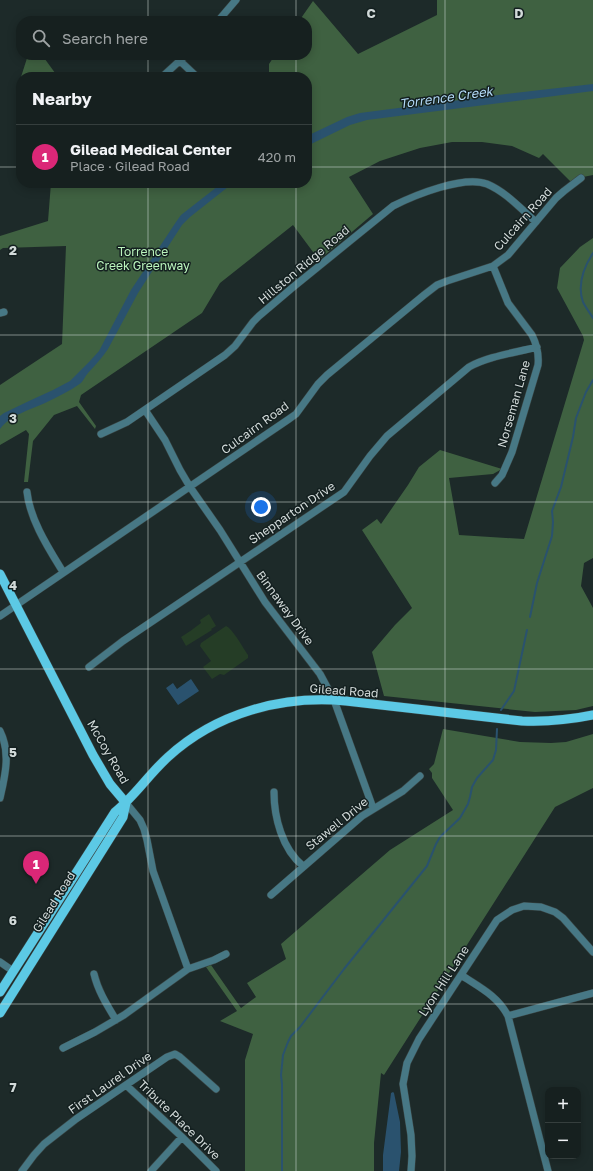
<!DOCTYPE html>
<html lang="en">
<head>
<meta charset="utf-8">
<style>
	:root { --surface:#16201f; --page:#232d2c; --text:#f1f3f6; --muted:#9ea3a4; --line:#353e3d; --accent:#db2777 }
	body { margin:0; font-family:"Golos Text",sans-serif; background:var(--page); color:var(--text) }
	.controls { position:absolute; right:12px; bottom:12px; display:grid; overflow:hidden; border-radius:8px; box-shadow:0 2px 10px #0003 }
	.controls button { width:36px; height:36px; display:grid; place-items:center; padding:0; border:0; border-bottom:1px solid var(--line); background:var(--surface); color:var(--text); font:20px sans-serif }
	.you { position:absolute; left:261px; top:507px; width:14px; height:14px; margin:-10px; border:3px solid #fff; border-radius:50%; background:#1a73e8; box-shadow:0 0 0 6px #1a73e833 }
	.badge { display:grid; place-items:center; width:26px; height:26px; border-radius:50%; background:var(--accent); color:#fff; font-size:13px; font-weight:700 }
	.pin { position:absolute; translate:-50% -33px; filter:drop-shadow(0 1px 2px #0008) }
	.pin::after { content:''; position:absolute; top:21px; width:14px; height:12px; background:inherit; clip-path:polygon(0 0,100% 0,50% 100%) }
	.list { margin:0; padding:0; list-style:none }
	h2 { display:flex; justify-content:space-between; align-items:center; height:52px; margin:0; padding:0 16px; font-size:17px }
	h2 small { font-size:13px; font-weight:400; color:var(--muted) }
	.list li { display:grid; grid-template-columns:26px 1fr auto; gap:12px; align-items:center; box-sizing:border-box; height:64px; padding:0 16px; border-top:1px solid var(--line) }
	.list b { display:block; font-size:15px; white-space:nowrap }
	.list p { margin:0; font-size:13px; white-space:nowrap; color:var(--muted) }
	.list em { font-size:13px; font-style:normal; color:var(--muted) }
	.icon { flex:none; width:22px; height:22px; fill:none; stroke:currentColor; stroke-width:2; stroke-linecap:round; stroke-linejoin:round }
	.map { position:relative; flex:none; width:593px; height:1171px; overflow:hidden }
	.search { position:absolute; background:var(--surface); box-shadow:0 2px 10px #0003; left:16px; top:16px; width:296px; height:44px; display:flex; align-items:center; gap:10px; box-sizing:border-box; padding:0 14px; border-radius:16px; color:var(--muted); font-size:15px }
	.panel { position:absolute; background:var(--surface); box-shadow:0 2px 10px #0003; left:16px; top:72px; width:296px; height:116px; border-radius:16px }
	.map>svg:first-child { display:block }
	.green { fill:#253d26 }
	.forest { fill:#3f6141 }
	.water { fill:#2a526e }
	.lines { fill:none; stroke-linecap:round; stroke-linejoin:round }
	.stream { stroke:#2a526e; stroke-width:2 }
	.minor-casing { stroke:#3a4645; stroke-width:8 }
	.major-casing { stroke:#3a4645; stroke-width:10 }
	.minor { stroke:#477885; stroke-width:7 }
	.major { stroke:#5cc9e5; stroke-width:9 }
	.grid { fill:none; stroke:#d2dad9; stroke-width:1; stroke-opacity:0.55 }
	.labels { text-anchor:middle; stroke-width:3; stroke-linejoin:round; paint-order:stroke }
	.street-label { font-size:12px; fill:#d2dad9; stroke:#142020 }
	.park-label { font-size:12px; fill:#bbf5bd; stroke:#142020 }
	.water-label { font-size:13px; font-style:italic; fill:#b2d9f6; stroke:#142020 }
	.grid-label { font-size:13px; text-anchor:middle; font-weight:bold; fill:#d2dad9; stroke:#142020; stroke-width:3; stroke-linejoin:round; paint-order:stroke }
</style>
</head>
<body>
<div class="map">
<svg width="593" height="1171" viewBox="0 0 593 1171">
	<rect width="100%" height="100%" fill="#1d2a29"/>
	<path class="green" d="M 209,614 L 216,626 L 211,629 L 212,630 L 186,646 L 181,637 C 188,633 194,628 201,623 L 200,620 Z
		M 226,626 C 233,629 243,648 248,655 L 248,658 L 224,675 L 220,674 L 212,679 L 203,667 L 211,661 L 200,646 L 201,643 Z"/>
	<path class="forest" d="M 437,0 L 593,0 L 593,175 L 578,178 L 571,182 L 543,154 L 539,158 L 512,146 L 482,142 L 452,142 L 420,148 L 380,161 L 349,177 L 373,214 L 319,260 L 293,225 L 220,283 L 202,313 L 81,395 L 79,402 L 96,426 L 95,429 L 77,406 L 54,415 L 33,441 L 28,482 L 24,482 L 29,434 L 26,430 L 0,445 L 0,385 L 62,344 L 66,246 L 3,248 L 0,250 L 0,236 L 48,221 L 51,183 L 307,183 L 307,77 L 269,77 L 269,64 L 275,55 L 307,55 L 307,21 L 299,21 L 313,1 L 358,54 L 437,15 Z
		M 28,55 L 42,55 L 58,77 L 21,77 Z
		M 593,238 L 593,558 L 584,563 L 581,586 L 593,608 L 593,706 L 576,710 L 535,712 L 384,696 L 372,652 L 395,625 L 412,608 L 362,530 L 377,519 L 381,524 L 408,485 L 419,467 L 440,450 L 502,469 L 493,474 L 449,478 L 459,535 L 524,539 L 584,340 L 583,336 L 557,288 L 560,268 L 580,247 Z
		M 443,729 L 520,742 L 551,743 L 566,742 L 593,734 L 593,788 L 555,807 L 384,1075 L 381,1073 L 374,1143 L 374,1171 L 245,1171 L 245,1060 L 253,1034 L 220,1021 L 237,1011 L 206,967 L 211,965 L 241,1008 L 256,997 L 247,983 L 286,959 L 281,944 L 390,850 L 453,810 L 432,778 L 432,773 L 429,769 L 434,764 Z"/>
	<path class="water" d="M 593,84 L 593,91 L 367,120 L 350,125 L 307,146 L 307,136 L 347,117 L 360,113 L 506,94 Z
		M 222,183 L 233,183 L 190,217 L 182,225 L 138,293 L 108,349 C 102,358 95,365 88,373 C 85,376 84,380 81,383 C 70,391 57,397 45,403 C 30,410 10,415 0,429 L 0,416 L 4,413 L 29,401 L 53,390 L 70,381 L 90,361 L 99,351 L 131,290 L 176,222 L 181,215 Z
		M 191,679 L 199,691 L 178,705 L 166,688 L 173,683 L 177,689 Z
		M 393,1092 L 394,1093 L 400,1122 L 401,1152 L 399,1171 L 383,1171 L 383,1155 L 390,1101 L 391,1093 Z"/>
	<g class="lines">
		<path class="stream" d="M 593,253 C 584,267 577,285 583,302 C 586,308 590,313 593,318
			M 530,617 L 537,583 L 552,536 L 553,522 L 552,511 L 561,487 L 573,437 L 576,418 L 586,392 L 593,380
			M 501,710 L 514,691 L 527,630
			M 282,1171 L 282,1084 L 281,1075 L 283,1055 L 288,1042 L 291,1036 L 300,1027 L 344,969 L 427,866 L 436,844 L 440,837 L 460,818 L 468,804 L 470,797 L 472,787 L 477,778 L 493,760 L 496,750 L 497,729"/>
		<defs>
			<path id="minor" d="M 218,21 L 236,0
				M 180,61 L 197,77
				M 162,77 L 186,55
				M 493,266 L 508,303 L 532,335 C 537,345 539,355 538,365 L 512,452 L 502,475 L 495,483
				M 0,313 L 4,312
				M 145,410 L 165,440 L 180,470 L 190,487 L 220,530 L 265,602 L 320,674 L 334,700 L 373,808
				M 101,434 L 127,422 L 225,355 L 235,346 L 253,322 L 259,316 L 292,288 L 393,206 C 415,195 464,175 487,184 C 506,192 521,209 536,222
				M 27,492 C 30,520 49,549 63,572
				M 0,616 L 289,419 L 296,414 L 318,384 L 327,375 L 424,295 L 437,285 L 447,281 L 493,266 L 508,255 L 556,198 L 564,191 L 581,178
				M 89,667 L 123,641 L 344,492 L 370,456 L 387,436 L 469,367 C 489,356 514,353 537,347
				M 0,731 C 11,753 5,776 0,798
				M 274,792 C 274,817 282,849 303,866
				M 126,803 L 140,820 L 144,829 L 147,840 L 153,871 L 188,969
				M 271,895 L 362,816 L 403,791 L 420,776
				M 0,962 L 13,971
				M 94,974 C 98,991 107,1005 116,1020
				M 461,975 C 479,987 498,996 508,1016 L 548,1171
				M 508,1016 L 593,993
				M 63,1048 L 95,1032 L 124,1015 L 188,969 L 214,960 L 226,954
				M 126,1085 L 182,1137 L 216,1171
				M 22,1171 L 34,1155 L 44,1144 L 76,1119 L 167,1057 L 175,1054 L 180,1057 L 216,1089
				M 151,1171 L 182,1137
				M 411,1171 L 412,1156 L 411,1135 L 403,1084 L 407,1063 L 419,1039 L 497,920 L 512,910 L 524,906 L 541,907 L 555,912 L 563,918 L 593,952"/>
			<path id="major" d="M 0,574 L 93,755 L 110,784 L 126,803
				M 0,992 L 115,812 C 135,796 149,774 168,757 C 216,713 282,695 346,701 L 522,721 C 546,722 569,720 593,715
				M 0,1013 L 123,817 L 126,803"/>
		</defs>
		<use href="#minor" class="minor-casing"/>
		<use href="#major" class="major-casing"/>
		<use href="#minor" class="minor"/>
		<use href="#major" class="major"/>
	</g>
	<path class="grid" d="M 148,0 L 148,21M 296,0 L 296,21M 445,0 L 445,1171M 148,55 L 148,77M 296,55 L 296,77M 0,167 L 21,167M 307,167 L 593,167M 148,183 L 148,1171M 296,183 L 296,1171M 0,335 L 593,335M 0,502 L 593,502M 0,669 L 593,669M 0,836 L 593,836M 0,1004 L 593,1004"/>
	<g class="labels">
		<g class="street-label">
			<text transform="translate(523 219) rotate(-48)" y="4">Culcairn Road</text>
			<text transform="translate(304 265) rotate(-40)" y="4">Hillston Ridge Road</text>
			<text transform="translate(514 404) rotate(-74)" y="4">Norseman Lane</text>
			<text transform="translate(255 428) rotate(-36)" y="4">Culcairn Road</text>
			<text transform="translate(292 513) rotate(-34)" y="4">Shepparton Drive</text>
			<text transform="translate(285 608) rotate(54)" y="4">Binnaway Drive</text>
			<text transform="translate(344 691) rotate(4)" y="4">Gilead Road</text>
			<text transform="translate(108 752) rotate(60)" y="4">McCoy Road</text>
			<text transform="translate(337 824) rotate(-39)" y="4">Stawell Drive</text>
			<text transform="translate(54 902) rotate(-58)" y="4">Gilead Road</text>
			<text transform="translate(444 981) rotate(-57)" y="4">Lyon Hill Lane</text>
			<text transform="translate(110 1083) rotate(-35)" y="4">First Laurel Drive</text>
			<text transform="translate(179 1120) rotate(44)" y="4">Tribute Place Drive</text>
		</g>
		<g class="park-label">
			<text x="143" y="256">Torrence<tspan x="143" dy="14">Creek Greenway</tspan></text>
		</g>
		<g class="water-label">
			<text transform="translate(446 97) rotate(-8)" y="5">Torrence Creek</text>
		</g>
	</g>
	<g class="grid-label">
		<text x="371" y="18">C</text>
		<text x="519" y="18">D</text>
		<text x="13" y="255">2</text>
		<text x="13" y="423">3</text>
		<text x="13" y="590">4</text>
		<text x="13" y="757">5</text>
		<text x="13" y="925">6</text>
		<text x="13" y="1092">7</text>
	</g>
</svg>
<div class="controls">
<button>+</button>
<button>−</button>
</div>
<div class="you"></div>
<div class="pin badge" style="left:36px;top:884px">1</div>
<div class="search"><svg class="icon" aria-label="search" viewBox="0 0 24 24"><circle cx="10" cy="10" r="6"/><path d="M15 15l6 6"/></svg>Search here</div>
<section class="panel">
<h2>Nearby<small></small></h2>
<ul class="list">
<li><span class="badge">1</span><div><b>Gilead Medical Center</b><p>Place · Gilead Road</p></div><em>420 m</em></li>
</ul>
</section>
</div>
</body>
</html>
